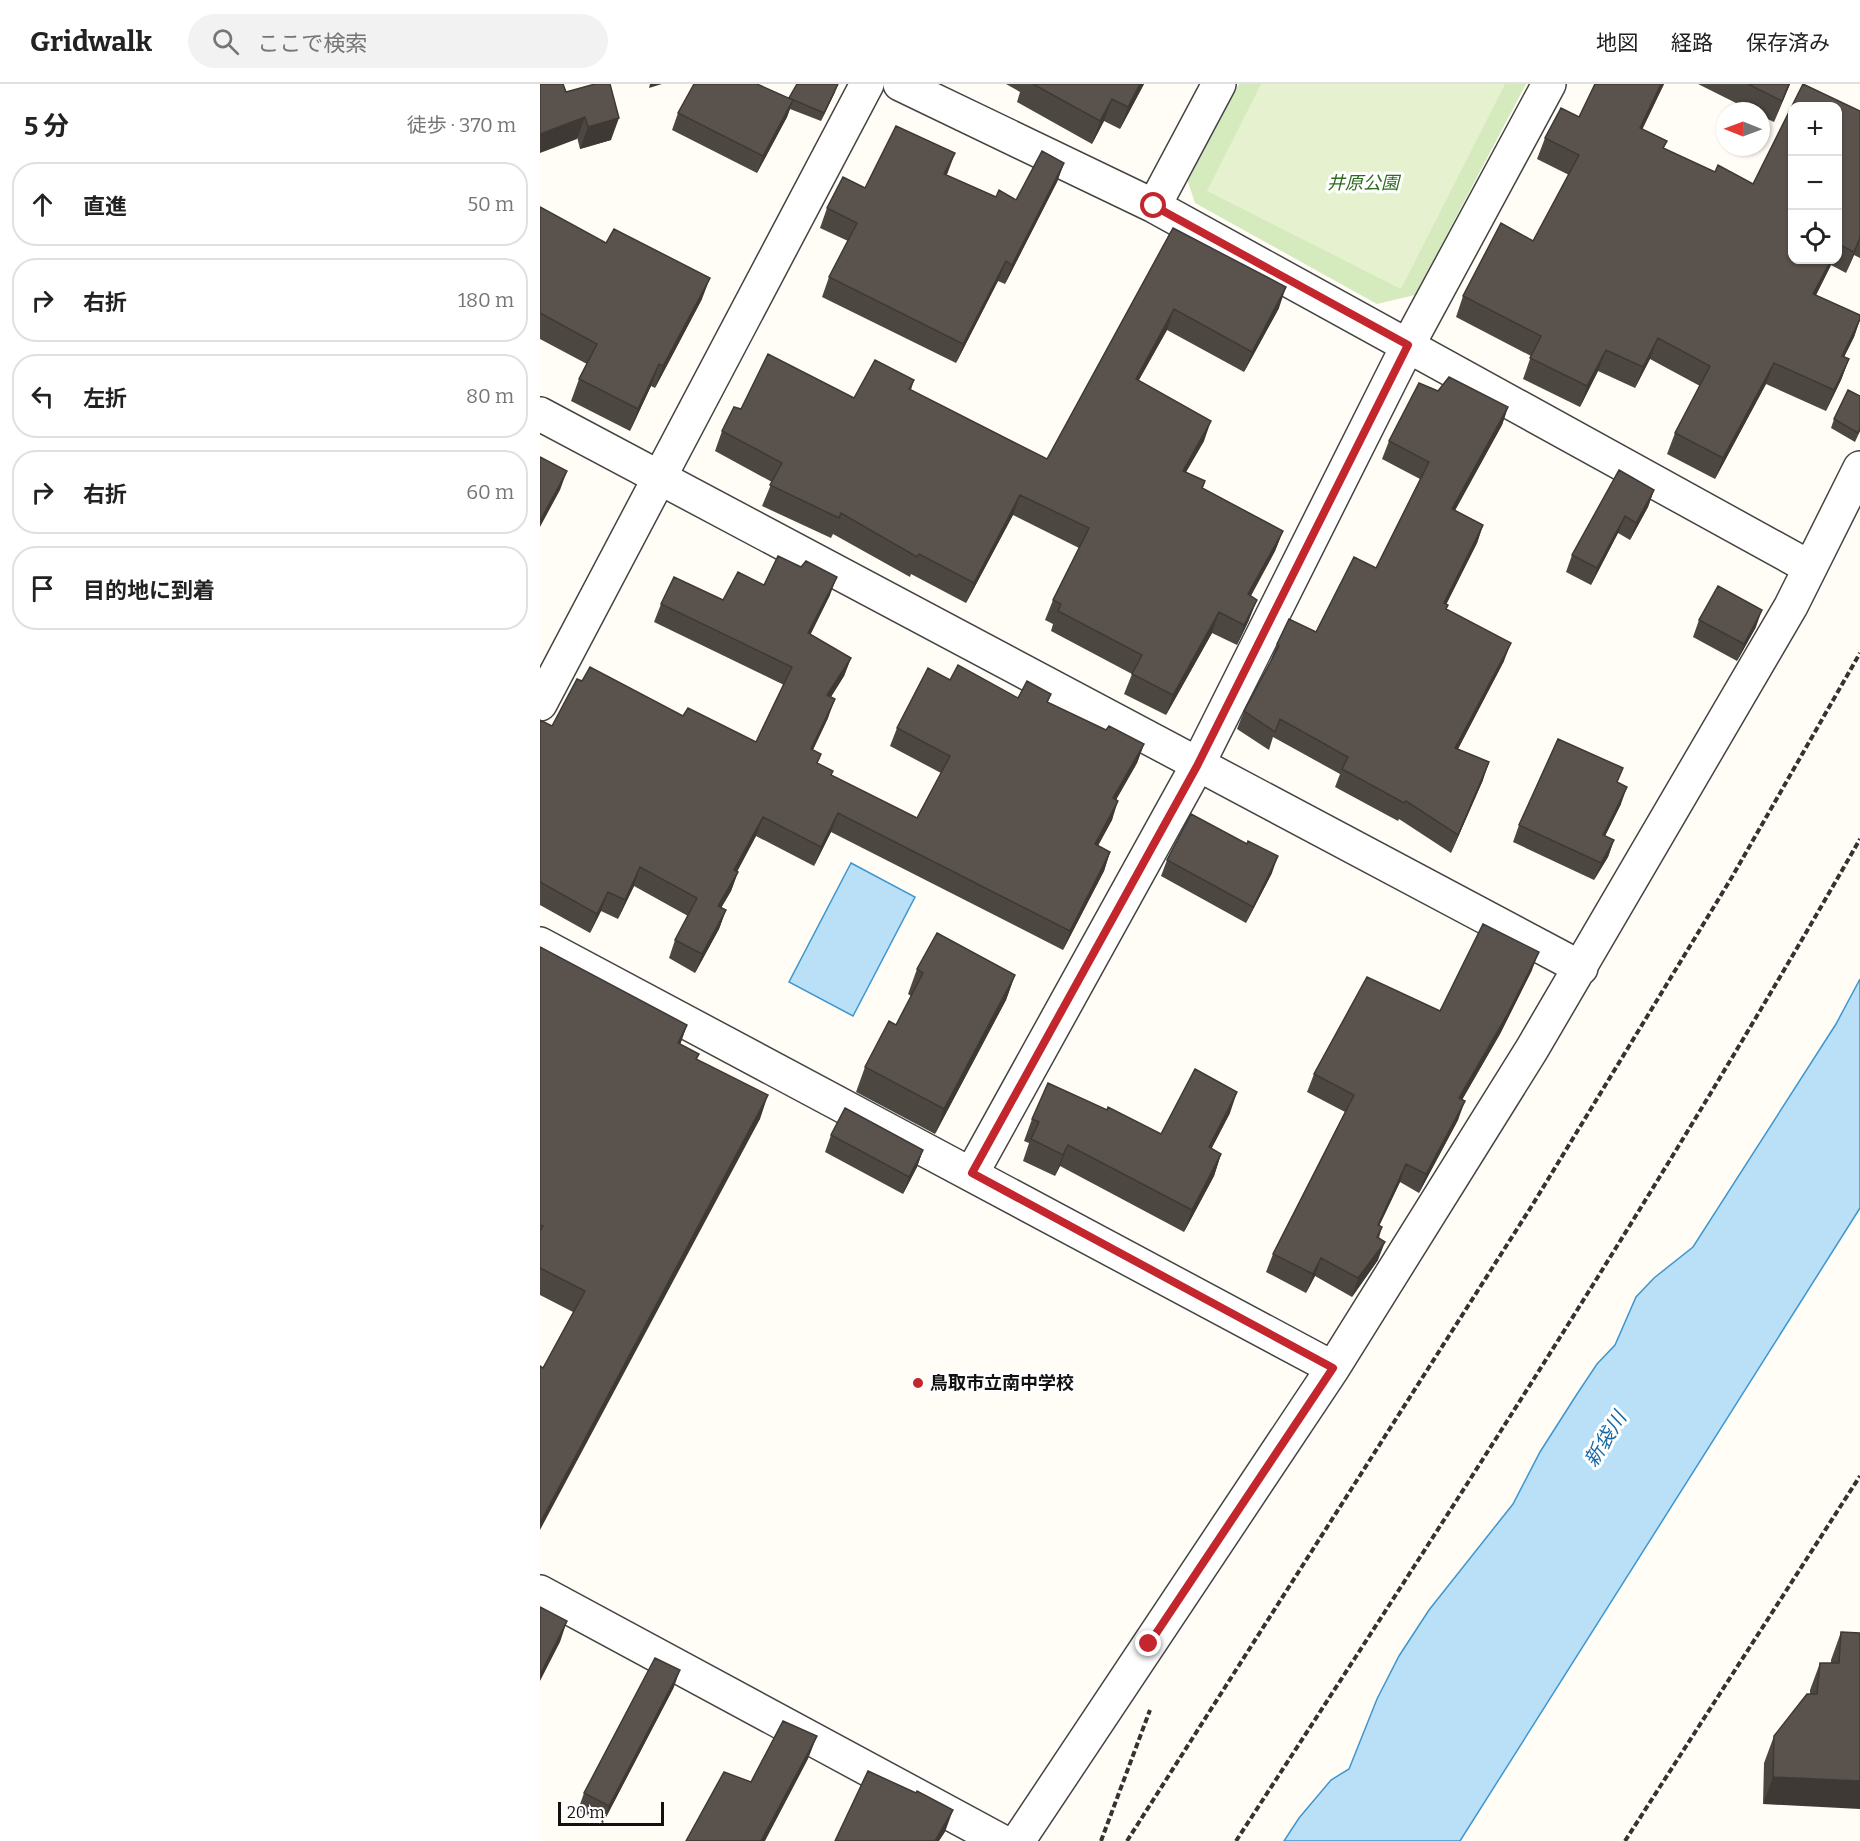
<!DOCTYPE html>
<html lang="ja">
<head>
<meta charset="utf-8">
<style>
	:root { --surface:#fff; --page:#f2f2f2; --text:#222; --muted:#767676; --line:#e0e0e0 }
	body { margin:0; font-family:Bitter,"Noto Sans JP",serif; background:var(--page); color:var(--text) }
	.controls { position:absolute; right:18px; top:18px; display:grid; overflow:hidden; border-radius:12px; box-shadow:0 2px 4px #0004 }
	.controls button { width:54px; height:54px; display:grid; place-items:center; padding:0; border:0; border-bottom:2px solid var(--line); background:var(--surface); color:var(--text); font:30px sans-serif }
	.compass { position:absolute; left:1176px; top:18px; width:54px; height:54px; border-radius:50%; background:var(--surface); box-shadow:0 2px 4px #0004; rotate:271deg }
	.scale { position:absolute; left:18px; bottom:15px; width:106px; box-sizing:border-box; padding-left:6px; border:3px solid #111; border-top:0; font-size:16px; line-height:21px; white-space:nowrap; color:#111; -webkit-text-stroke:4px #fff; paint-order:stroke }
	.stop { position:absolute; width:18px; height:18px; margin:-14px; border:4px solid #c4262e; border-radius:50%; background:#fff }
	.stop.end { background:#c4262e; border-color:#fff; box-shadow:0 2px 6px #0008 }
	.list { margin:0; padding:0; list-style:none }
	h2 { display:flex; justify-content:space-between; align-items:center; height:78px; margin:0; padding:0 24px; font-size:26px }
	h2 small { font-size:20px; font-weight:400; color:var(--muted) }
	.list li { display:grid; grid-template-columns:39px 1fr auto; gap:18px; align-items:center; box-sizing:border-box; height:84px; margin:0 12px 12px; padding:0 12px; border:2px solid var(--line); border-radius:24px }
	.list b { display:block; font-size:22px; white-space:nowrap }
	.list em { font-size:20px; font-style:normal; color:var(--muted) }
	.icon { flex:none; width:33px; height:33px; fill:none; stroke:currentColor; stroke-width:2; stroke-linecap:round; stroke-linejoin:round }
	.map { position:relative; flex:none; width:1320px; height:1757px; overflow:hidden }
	header { display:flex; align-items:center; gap:36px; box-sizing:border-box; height:84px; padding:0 30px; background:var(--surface); border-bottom:2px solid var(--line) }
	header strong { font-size:28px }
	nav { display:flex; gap:33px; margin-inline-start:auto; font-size:21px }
	.search { width:420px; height:54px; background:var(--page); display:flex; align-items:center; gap:15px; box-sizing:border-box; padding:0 21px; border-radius:33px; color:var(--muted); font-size:22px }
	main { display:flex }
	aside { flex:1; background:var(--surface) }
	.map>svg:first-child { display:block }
	.green { fill:#d5ebbd }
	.pitch { fill:#e6f2cf }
	.water { fill:#b9e0f7; stroke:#3f96cf; stroke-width:1.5 }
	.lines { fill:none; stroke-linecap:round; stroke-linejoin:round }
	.minor-casing { stroke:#444; stroke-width:36 }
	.path { stroke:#333; stroke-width:4; stroke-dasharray:6 3; stroke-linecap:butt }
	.minor { stroke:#fff; stroke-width:33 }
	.wall { fill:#4d4742; fill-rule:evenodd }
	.shaded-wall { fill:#3f3936 }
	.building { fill:#5a524d; stroke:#3f3936; stroke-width:1.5 }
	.route { stroke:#c4262e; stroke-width:8 }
	.poi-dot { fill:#c4262e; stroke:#fff; stroke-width:2 }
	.labels { text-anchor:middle; stroke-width:6; stroke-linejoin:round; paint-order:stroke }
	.park-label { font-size:18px; font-style:italic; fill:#2f6b1f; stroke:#fff }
	.poi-label { font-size:18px; font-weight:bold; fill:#111; stroke:#fff; text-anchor:start }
	.water-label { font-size:20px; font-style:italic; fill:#1768a6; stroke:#fff }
</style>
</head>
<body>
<header>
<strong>Gridwalk</strong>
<div class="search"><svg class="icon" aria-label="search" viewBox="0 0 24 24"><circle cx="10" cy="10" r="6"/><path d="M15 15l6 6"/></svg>ここで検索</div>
<nav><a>地図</a><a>経路</a><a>保存済み</a></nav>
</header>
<main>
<aside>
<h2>5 分<small>徒歩 · 370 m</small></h2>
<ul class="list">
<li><svg class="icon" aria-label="ahead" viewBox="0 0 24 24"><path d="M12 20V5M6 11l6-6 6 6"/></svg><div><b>直進</b></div><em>50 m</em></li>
<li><svg class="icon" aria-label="right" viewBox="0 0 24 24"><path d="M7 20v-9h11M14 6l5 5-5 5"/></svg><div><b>右折</b></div><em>180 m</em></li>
<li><svg class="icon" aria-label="left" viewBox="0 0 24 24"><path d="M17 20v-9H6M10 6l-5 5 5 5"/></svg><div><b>左折</b></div><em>80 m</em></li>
<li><svg class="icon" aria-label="right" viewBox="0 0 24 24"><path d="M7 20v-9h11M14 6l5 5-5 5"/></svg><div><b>右折</b></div><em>60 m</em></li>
<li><svg class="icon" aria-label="arrive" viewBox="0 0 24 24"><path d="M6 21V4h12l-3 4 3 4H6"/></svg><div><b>目的地に到着</b></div></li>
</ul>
</aside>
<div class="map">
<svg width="1320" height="1757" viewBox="0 0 1320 1757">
	<rect width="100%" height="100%" fill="#fffdf5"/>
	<path class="green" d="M 699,0 L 986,0 L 875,211 L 837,220 L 655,119 L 647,95 Z"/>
	<path class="pitch" d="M 721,0 L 965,0 L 861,205 L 667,107 Z"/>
	<path class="water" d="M 311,779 L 375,813 L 313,932 L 249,898 Z
		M 1320,895 L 1320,1124 L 920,1757 L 744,1757 L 759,1734 L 791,1696 L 809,1685 L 837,1615 L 859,1572 L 889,1526 L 973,1420 L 1000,1368 L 1037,1310 L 1057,1280 L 1075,1261 L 1096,1213 L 1114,1194 L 1153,1163 L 1296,940 Z"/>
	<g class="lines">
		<defs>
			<path id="minor" d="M 360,0 L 614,122 L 1269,483
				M 614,122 L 679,0
				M 0,330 L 1041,884
				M 0,620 L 327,0
				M 0,860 L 793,1284
				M 432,1089 L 657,682 L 868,261 L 1009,0
				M 0,1508 L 461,1757
				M 478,1757 L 793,1284 L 992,965 L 1251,522 L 1320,384"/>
		</defs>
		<use href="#minor" class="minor-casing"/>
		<path class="path" d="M 561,1757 L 610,1626
			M 587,1757 L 993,1120 L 1192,793 L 1320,569
			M 696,1757 C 911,1427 1125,1097 1320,755
			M 1085,1757 L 1320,1392"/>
		<use href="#minor" class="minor"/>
	</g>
	<path class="wall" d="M 466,0 L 604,0 L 580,45 L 564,37 L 552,60 L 477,18 L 480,8 Z
		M 1055,0 L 1124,0 L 1102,45 L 1127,57 L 1124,64 L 1175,88 L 1178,81 L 1213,100 L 1263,0 L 1320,27 L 1320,174 L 1314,171 L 1306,189 L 1291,181 L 1276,211 L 1320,231 L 1320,236 L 1314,253 L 1304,273 L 1309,275 L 1301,296 L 1286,327 L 1226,300 L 1175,395 L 1127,370 L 1135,349 L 1160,302 L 1110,275 L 1095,304 L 1058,287 L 1040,323 L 983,295 L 991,272 L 916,233 L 923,212 L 961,139 L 993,157 L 1029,91 L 997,75 L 1005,54 L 1021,24 L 1039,33 ZM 1252,22 L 1298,22 L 1298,176 L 1252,176 Z
		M 1158,0 L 1250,0 L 1234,38 L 1221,32 L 1221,27 L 1212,27 Z
		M 26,8 L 71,56 L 40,65 Z
		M 295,8 L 281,37 L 250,25 L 247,33 L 217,89 L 132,46 L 138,29 Z
		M 524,79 L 517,98 L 465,200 L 458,197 L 416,279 L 282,213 L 289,193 L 308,157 L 280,144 L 287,124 L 325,104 L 408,88 L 406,91 L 456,113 L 476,116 Z
		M 0,123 L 162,215 L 115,304 L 111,302 L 90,347 L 31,317 L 39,295 L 47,280 L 0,255 Z
		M 633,144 L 739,224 L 704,288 L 627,246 L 599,296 L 664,357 L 646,388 L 665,397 L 663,404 L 743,447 L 735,467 L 711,512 L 709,536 L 697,561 L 672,549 L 626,631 L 584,610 L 592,590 L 511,547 L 513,540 L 505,536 L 513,516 L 539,464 L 473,431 L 426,519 L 371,490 L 370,493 L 293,450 L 291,454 L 222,422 L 232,398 L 175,367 L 182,347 L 201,325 L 314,314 L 374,296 L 371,306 L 507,375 Z
		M 898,307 L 968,323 L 962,341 L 915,426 L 943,441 L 937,459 L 906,520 L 908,521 L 906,525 L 964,577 L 918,665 L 943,696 L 911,769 L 859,735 L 858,737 L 795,703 L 800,690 L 733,653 L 729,666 L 697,645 L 704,627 L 730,578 L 737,560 L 776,548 L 836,484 L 880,395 L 842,375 L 849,357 Z
		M 1320,312 L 1320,347 L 1315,358 L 1291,344 L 1294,335 Z
		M 1114,406 L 1108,423 L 1090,456 L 1078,449 L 1051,501 L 1026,488 L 1032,471 Z
		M 224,501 L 290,511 L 270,550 L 311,574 L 304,592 L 291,613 L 288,634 L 273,666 L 278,680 L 291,691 L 377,734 L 401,689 L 350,662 L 357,644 L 410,596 L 478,614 L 511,610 L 508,618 L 566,646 L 604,660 L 597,679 L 576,716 L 572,736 L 558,762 L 570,768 L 564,787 L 523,866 L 291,748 L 274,782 L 216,752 L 197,787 L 198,788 L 191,807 L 181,824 L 186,826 L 179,845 L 155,889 L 129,874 L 135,856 L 148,832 L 94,802 L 78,835 L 61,827 L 50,849 L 0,821 L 0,636 L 12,642 L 143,632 L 216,658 L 244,601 L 114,538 L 121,520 L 183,516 Z
		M 1159,536 L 1216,543 L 1197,577 L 1153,553 Z
		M 1078,699 L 1081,720 L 1065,752 L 1074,756 L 1068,773 L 1054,796 L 973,758 L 979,741 Z
		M 627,776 L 732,789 L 706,839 L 621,792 Z
		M 0,863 L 147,941 L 140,960 L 159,970 L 157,975 L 220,1035 L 3,1284 L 33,1228 L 0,1211 Z
		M 377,885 L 475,891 L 466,916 L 395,1050 L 316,1008 L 325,983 L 356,941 L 371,912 L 368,910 Z
		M 992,886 L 960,950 L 922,1016 L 918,1036 L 879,1109 L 860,1098 L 839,1142 L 842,1143 L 839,1154 L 838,1176 L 812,1213 L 775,1192 L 766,1209 L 726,1188 L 733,1170 L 805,1028 L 767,1008 L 774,990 L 900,927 Z
		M 690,1029 L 671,1065 L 681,1070 L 674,1092 L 644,1148 L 520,1082 L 515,1092 L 483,1077 L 489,1059 L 484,1057 L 492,1035 L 621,1050 Z
		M 291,1051 L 383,1066 L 377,1083 L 363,1110 L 285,1068 Z
		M 1301,1548 L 1320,1549 L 1223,1720 L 1224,1679 L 1234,1652 L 1270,1610 L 1270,1606 L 1280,1579 L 1291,1579 L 1291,1576 Z
		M 134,1603 L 63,1739 L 38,1726 L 44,1709 Z"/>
	<path class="shaded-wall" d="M 110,0 L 122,0 L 109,4 Z
		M 298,0 L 295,8 L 281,37 L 284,29 Z
		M 600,0 L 604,0 L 580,45 L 588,23 Z
		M 1121,0 L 1124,0 L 1093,65 L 1100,44 Z
		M 1249,0 L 1250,0 L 1234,38 L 1242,17 Z
		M 572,15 L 564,37 L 552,60 L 560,37 Z
		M 253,16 L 247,33 L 217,89 L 223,72 Z
		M 45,33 L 37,55 L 0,69 L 0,50 Z
		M 79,34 L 71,56 L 40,65 L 48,43 Z
		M 415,69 L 408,88 L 397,110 L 404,90 Z
		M 524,79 L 517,98 L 465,200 L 472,181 Z
		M 1320,155 L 1314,171 L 1306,189 L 1314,168 Z
		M 1291,176 L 1293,176 L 1291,181 L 1266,231 L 1273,210 Z
		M 466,177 L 458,197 L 416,279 L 423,260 Z
		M 170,194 L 162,215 L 115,304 L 123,282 Z
		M 746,203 L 739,224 L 704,288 L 712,268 Z
		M 634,225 L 627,246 L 588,315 L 596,295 Z
		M 1320,235 L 1314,253 L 1294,293 L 1302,272 Z
		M 1118,254 L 1110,275 L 1095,304 L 1103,283 Z
		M 1066,266 L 1058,287 L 1040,323 L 1047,302 Z
		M 1309,275 L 1301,296 L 1286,327 L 1294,306 Z
		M 1234,279 L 1226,300 L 1175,395 L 1183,374 Z
		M 119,280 L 111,302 L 90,347 L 98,325 Z
		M 968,323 L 962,341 L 906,443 L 912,425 Z
		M 671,337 L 664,357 L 635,407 L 643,387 Z
		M 27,387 L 20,406 L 0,443 L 0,437 Z
		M 1114,406 L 1108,423 L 1090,456 L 1096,439 Z
		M 480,411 L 473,431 L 426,519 L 434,499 Z
		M 1085,432 L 1078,449 L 1051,501 L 1057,484 Z
		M 943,441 L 937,459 L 898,537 L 904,519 Z
		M 743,447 L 735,467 L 700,530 L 708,510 Z
		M 297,493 L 290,511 L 262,568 L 268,549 Z
		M 717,516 L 709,536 L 697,561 L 704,541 Z
		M 1222,526 L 1216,543 L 1197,577 L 1204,560 Z
		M 679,528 L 672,549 L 626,631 L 633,611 Z
		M 971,559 L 964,577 L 909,682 L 915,664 Z
		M 311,574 L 304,592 L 280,630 L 287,611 Z
		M 295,615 L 288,634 L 264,684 L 271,665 Z
		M 604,660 L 597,679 L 566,733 L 573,714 Z
		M 949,678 L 943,696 L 911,769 L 918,751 Z
		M 1087,703 L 1081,720 L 1057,768 L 1063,751 Z
		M 578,717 L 572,736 L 548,779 L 555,760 Z
		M 298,729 L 291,748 L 274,782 L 281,763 Z
		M 223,733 L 216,752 L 188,805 L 194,786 Z
		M 1074,756 L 1068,773 L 1054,796 L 1061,779 Z
		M 570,768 L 564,787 L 523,866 L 530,847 Z
		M 738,772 L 732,789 L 706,839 L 713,823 Z
		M 100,783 L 94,802 L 78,835 L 85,816 Z
		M 198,788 L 191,807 L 171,841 L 178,822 Z
		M 68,808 L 61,827 L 50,849 L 57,830 Z
		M 186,826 L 179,845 L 155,889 L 162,870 Z
		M 999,868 L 992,886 L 960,950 L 912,1033 L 919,1014 Z
		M 475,891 L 466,916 L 395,1050 L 404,1025 Z
		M 147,941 L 139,964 L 138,959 Z
		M 697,1008 L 690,1029 L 661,1085 L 669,1063 Z
		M 228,1011 L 220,1035 L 0,1446 L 0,1439 Z
		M 925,1017 L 918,1036 L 879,1109 L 886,1090 Z
		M 528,1061 L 520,1082 L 515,1092 L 523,1071 Z
		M 383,1066 L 377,1083 L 363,1110 L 369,1093 Z
		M 681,1070 L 674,1092 L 644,1148 L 652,1126 Z
		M 866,1080 L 860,1098 L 831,1159 L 838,1141 Z
		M 845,1158 L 838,1176 L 812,1213 L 818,1194 Z
		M 781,1174 L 775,1192 L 766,1209 L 773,1190 Z
		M 27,1537 L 20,1558 L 0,1597 L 0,1591 Z
		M 140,1586 L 134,1603 L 63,1739 L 69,1722 Z
		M 277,1652 L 268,1675 L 225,1757 L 221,1757 Z
		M 1233,1693 L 1320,1697 L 1320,1725 L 1223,1720 Z
		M 413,1726 L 405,1748 L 399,1757 L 395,1757 Z"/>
	<path class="building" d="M 0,0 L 23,0 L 26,8 L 55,0 L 70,0 L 79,34 L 48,43 L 45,33 L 0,50 Z
		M 154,0 L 217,0 L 253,16 L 223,72 L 138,29 Z
		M 257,0 L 298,0 L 284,29 L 249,14 Z
		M 493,0 L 600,0 L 588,23 L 572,15 L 560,37 Z
		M 1055,0 L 1121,0 L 1100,44 L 1127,57 L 1123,64 L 1175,88 L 1178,81 L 1213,100 L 1263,0 L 1320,27 L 1320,154 L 1314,168 L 1298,160 L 1298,162 L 1298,22 L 1252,22 L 1252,176 L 1291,176 L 1273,210 L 1320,231 L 1320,235 L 1302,272 L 1309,275 L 1294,306 L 1234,279 L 1183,374 L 1135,349 L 1170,282 L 1118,254 L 1103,283 L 1066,266 L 1047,302 L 990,274 L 1001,252 L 923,212 L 961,139 L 993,157 L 1039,71 L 1005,54 L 1021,24 L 1039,33 Z
		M 1208,0 L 1249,0 L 1242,17 Z
		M 356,42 L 415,69 L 404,90 L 456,113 L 459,106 L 476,116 L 502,67 L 524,79 L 472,181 L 466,177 L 423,260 L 289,193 L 317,139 L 287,124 L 303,93 L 325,104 Z
		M 0,123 L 66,159 L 74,145 L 170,194 L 123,282 L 119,280 L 98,325 L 39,295 L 57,260 L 0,229 Z
		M 633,144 L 746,203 L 712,268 L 634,225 L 596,295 L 671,337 L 643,387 L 665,397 L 662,404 L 743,447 L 708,510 L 717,516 L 704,541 L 679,528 L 633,611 L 592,590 L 602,571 L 518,527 L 521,520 L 513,516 L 549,444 L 480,411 L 434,499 L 379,470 L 377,473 L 301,429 L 299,434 L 230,401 L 242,379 L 182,347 L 194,323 L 201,325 L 228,270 L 314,314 L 335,276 L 374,296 L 369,305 L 507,375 Z
		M 909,293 L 968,323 L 912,425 L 943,441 L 904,519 L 908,521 L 906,525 L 971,559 L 915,664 L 949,678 L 918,751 L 866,717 L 864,719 L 802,685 L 808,673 L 740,635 L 735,648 L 704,627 L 739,562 L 737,560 L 749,535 L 776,548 L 814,473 L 836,484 L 889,378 L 849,357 L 879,299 L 898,307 Z
		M 1308,306 L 1320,312 L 1320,345 L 1318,349 L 1294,335 Z
		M 0,373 L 27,387 L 0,437 Z
		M 1079,386 L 1114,406 L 1096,439 L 1085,432 L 1057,484 L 1032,471 Z
		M 238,472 L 261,483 L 266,477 L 297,493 L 268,549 L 311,574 L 287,611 L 295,615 L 271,665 L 281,670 L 277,679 L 293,687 L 291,691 L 377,734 L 410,672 L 357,644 L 388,584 L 410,596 L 418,581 L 478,614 L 487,597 L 511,610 L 507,618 L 566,646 L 569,642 L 604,660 L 573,714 L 578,717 L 555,760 L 570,768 L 530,847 L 298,729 L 281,763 L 223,733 L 194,786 L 198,788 L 178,822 L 186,826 L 162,870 L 135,856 L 157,814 L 100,783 L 85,816 L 68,808 L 57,830 L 0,798 L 0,636 L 12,642 L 37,595 L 42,597 L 50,583 L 143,632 L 148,624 L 216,658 L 252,583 L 121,520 L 134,493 L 183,516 L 198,488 L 224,501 Z
		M 1178,502 L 1222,526 L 1204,560 L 1159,536 Z
		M 1018,655 L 1083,684 L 1077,698 L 1087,703 L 1063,751 L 1074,756 L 1061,779 L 979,741 Z
		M 651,730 L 707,760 L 708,757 L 738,772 L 713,823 L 627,776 Z
		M 943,840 L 999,868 L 967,931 L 919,1014 L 925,1017 L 886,1090 L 866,1080 L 838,1141 L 842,1143 L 837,1153 L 845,1158 L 818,1194 L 781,1174 L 773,1190 L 733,1170 L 814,1011 L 774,990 L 827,893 L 900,927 Z
		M 397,849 L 475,891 L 404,1025 L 325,983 L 349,937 L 356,941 L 383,889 L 377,885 Z
		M 0,863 L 147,941 L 138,959 L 159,970 L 156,975 L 228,1011 L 0,1439 L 0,1282 L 3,1284 L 45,1207 L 0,1184 L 0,1147 L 3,1142 L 0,1141 Z
		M 655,985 L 697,1008 L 669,1063 L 681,1070 L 652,1126 L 528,1061 L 523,1071 L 491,1055 L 499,1038 L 492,1035 L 508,999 L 567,1026 L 568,1023 L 621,1050 Z
		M 305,1024 L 383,1066 L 369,1093 L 291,1051 Z
		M 0,1523 L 27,1537 L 0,1591 Z
		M 1301,1548 L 1320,1549 L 1320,1697 L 1233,1693 L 1234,1652 L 1267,1610 L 1277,1610 L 1280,1579 L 1299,1579 Z
		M 115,1574 L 140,1586 L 69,1722 L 44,1709 Z
		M 243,1637 L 277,1652 L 221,1757 L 146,1757 L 184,1688 L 211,1698 Z
		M 328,1687 L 376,1709 L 377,1707 L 413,1726 L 395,1757 L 295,1757 Z"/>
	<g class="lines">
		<path class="route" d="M 609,1560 L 793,1284 L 432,1089 L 657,682 L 868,261 L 614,122"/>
	</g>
	<circle class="poi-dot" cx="378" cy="1299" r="6"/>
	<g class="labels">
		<g class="park-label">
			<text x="823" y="105">井原公園</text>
		</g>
		<g class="poi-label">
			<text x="390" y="1305">鳥取市立南中学校</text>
		</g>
		<g class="water-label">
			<text transform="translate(1065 1355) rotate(-58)" y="7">新袋川</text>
		</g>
	</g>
</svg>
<div class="controls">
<button>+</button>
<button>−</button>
<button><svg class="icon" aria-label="locate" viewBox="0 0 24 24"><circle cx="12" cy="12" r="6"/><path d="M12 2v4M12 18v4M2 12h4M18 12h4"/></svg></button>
</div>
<svg class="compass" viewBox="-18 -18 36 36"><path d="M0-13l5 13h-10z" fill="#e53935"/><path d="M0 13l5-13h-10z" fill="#767676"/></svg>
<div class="scale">20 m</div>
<div class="stop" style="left:614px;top:122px"></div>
<div class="stop end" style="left:609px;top:1560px"></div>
</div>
</main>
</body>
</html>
